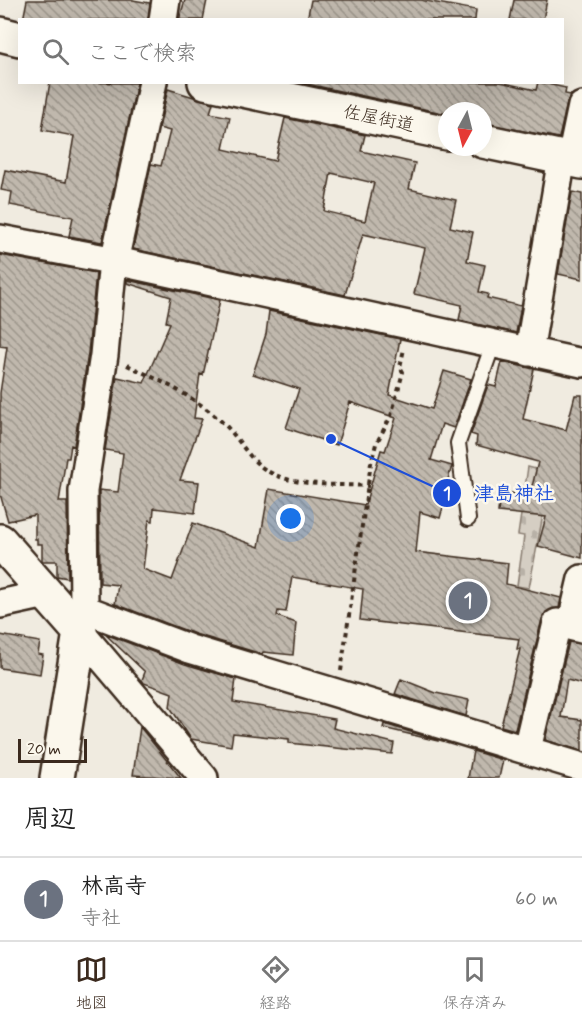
<!DOCTYPE html>
<html lang="ja">
<head>
<meta charset="utf-8">
<style>
	:root { --surface:#fff; --page:#f6f6f6; --text:#222; --muted:#767676; --line:#e0e0e0; --accent:#3b2a1e }
	body { margin:0; font-family:Mynerve,"Klee One",sans-serif; background:var(--page); color:var(--text) }
	.compass { position:absolute; left:438px; top:102px; width:54px; height:54px; border-radius:50%; background:var(--surface); box-shadow:0 6px 24px #0002; rotate:187deg }
	.scale { position:absolute; left:18px; bottom:15px; width:69px; box-sizing:border-box; padding-left:6px; border:3px solid #3b2a1e; border-top:0; font-size:16px; line-height:21px; white-space:nowrap; color:#3b2a1e; -webkit-text-stroke:4px #fbf7ec; paint-order:stroke }
	.you { position:absolute; left:291px; top:519px; width:21px; height:21px; margin:-15px; border:4px solid #fff; border-radius:50%; background:#1a73e8; box-shadow:0 0 0 9px #1a73e833 }
	.badge { display:grid; place-items:center; width:39px; height:39px; border-radius:50%; background:var(--accent); color:#fff; font-size:20px; font-weight:700 }
	.pin { position:absolute; translate:-50% -50%; border:3px solid #fff; box-shadow:0 2px 6px #0006 }
	.list { margin:0; padding:0; list-style:none }
	h2 { display:flex; justify-content:space-between; align-items:center; height:78px; margin:0; padding:0 24px; font-size:26px }
	h2 small { font-size:20px; font-weight:400; color:var(--muted) }
	.list li { display:grid; grid-template-columns:39px 1fr auto; gap:18px; align-items:center; box-sizing:border-box; height:84px; padding:0 24px; border-top:2px solid var(--line) }
	.list b { display:block; font-size:22px; white-space:nowrap }
	.list p { margin:0; font-size:20px; white-space:nowrap; color:var(--muted) }
	.list em { font-size:20px; font-style:normal; color:var(--muted) }
	.icon { flex:none; width:33px; height:33px; fill:none; stroke:currentColor; stroke-width:2; stroke-linecap:round; stroke-linejoin:round }
	.map { position:relative; flex:none; width:582px; height:778px; overflow:hidden }
	.search { position:absolute; background:var(--surface); box-shadow:0 6px 24px #0002; left:18px; right:18px; top:18px; height:66px; display:flex; align-items:center; gap:15px; box-sizing:border-box; padding:0 21px; border-radius:0px; color:var(--muted); font-size:22px }
	.sheet { height:162px; background:var(--surface) }
	nav { display:flex; justify-content:space-around; align-items:center; box-sizing:border-box; height:84px; border-top:2px solid var(--line); background:var(--surface); font-size:16px; color:var(--muted) }
	nav a { display:grid; justify-items:center; gap:3px }
	nav .on { color:var(--accent) }
	.map>svg:first-child { display:block }
	.cemetery { fill:url(#cemetery-stones); stroke:#887c70; stroke-width:1.5 }
	.building { fill:url(#building-back-hatch); stroke:#3b2a1e; stroke-width:1.5; fill-rule:evenodd }
	.lines { fill:none; stroke-linecap:round; stroke-linejoin:round }
	.service-casing { stroke:#3b2a1e; stroke-width:18 }
	.minor-casing { stroke:#3b2a1e; stroke-width:32 }
	.tertiary-casing { stroke:#3b2a1e; stroke-width:38 }
	.path { stroke:#3b2a1e; stroke-width:4; stroke-dasharray:4.5 4.5; stroke-linecap:butt }
	.service { stroke:#fbf7ec; stroke-width:14 }
	.minor { stroke:#fbf7ec; stroke-width:27 }
	.tertiary { stroke:#fbf7ec; stroke-width:33 }
	.labels { text-anchor:middle; stroke-width:5; stroke-linejoin:round; paint-order:stroke }
	.street-label { font-size:18px; fill:#3b2a1e; stroke:#fbf7ec }
	.leader { fill:none; stroke:#1d4ed8; stroke-width:2 }
	.callout-dot { fill:#1d4ed8; stroke:#fbf7ec; stroke-width:2 }
	.mark-label { font-size:18px; text-anchor:middle; font-weight:bold; fill:#fff }
	.callout-label { font-size:20px; text-anchor:middle; font-weight:bold; fill:#1d4ed8; stroke:#fbf7ec; stroke-width:5; stroke-linejoin:round; paint-order:stroke }
</style>
</head>
<body>
<div class="map">
<svg width="582" height="778" viewBox="0 0 582 778">
	<defs>
		<pattern id="cemetery-stones" width="16" height="16" patternUnits="userSpaceOnUse" patternTransform="scale(1.5)"><rect width="16" height="16" fill="#d5cec3"/><path d="M2 7V4a2 2 0 0 1 4 0v3zM10 15v-3a2 2 0 0 1 4 0v3z" fill="#b8b1a7"/></pattern>
		<pattern id="building-back-hatch" width="6" height="6" patternUnits="userSpaceOnUse" patternTransform="scale(1.5)"><rect width="6" height="6" fill="#c0b8ad"/><path d="M-1 5l2 2M0 0l6 6M5-1l2 2" fill="none" stroke="#9d968c"/></pattern>
	</defs>
	<rect width="100%" height="100%" fill="#f0ebe0"/>
	<filter id="ink" filterUnits="userSpaceOnUse"><feTurbulence type="fractalNoise" baseFrequency=".0167" numOctaves="2"/><feDisplacementMap in="SourceGraphic" scale="12" xChannelSelector="R" yChannelSelector="G"/><feConvolveMatrix kernelMatrix="1 2 1 2 8 2 1 2 1" color-interpolation-filters="sRGB"/></filter>
	<g filter="url(#ink)">
		<path class="cemetery" d="M 528,467 L 551,473 L 529,588 L 517,586 L 524,536 L 518,535 Z"/>
		<path class="building" d="M 27,0 L 133,0 L 150,3 L 148,20 L 23,20 Z
			M 185,0 L 207,0 L 203,20 L 179,20 Z
			M 311,0 L 421,0 L 476,10 L 475,20 L 307,20 Z
			M 514,0 L 547,0 L 543,20 L 510,20 Z
			M 50,82 L 137,83 L 102,242 L 69,236 L 73,217 L 10,205 L 12,192 L 1,190 L 5,170 L 66,182 L 74,136 L 42,130 Z
			M 298,82 L 500,82 L 536,90 L 538,82 L 566,88 L 565,94 L 571,95 L 567,103 L 559,138 L 483,123 L 483,111 L 447,111 L 447,114 Z
			M 168,89 L 213,103 L 210,113 L 230,117 L 223,149 L 275,161 L 285,118 L 365,135 L 361,151 L 415,163 L 409,189 L 456,200 L 450,227 L 473,232 L 467,261 L 485,265 L 479,292 L 488,294 L 487,298 L 521,306 L 516,333 L 459,320 L 462,305 L 414,294 L 425,248 L 363,234 L 345,295 L 133,249 L 151,164 L 161,166 L 170,131 L 159,128 ZM 331,173 L 374,183 L 365,221 L 324,211 Z
			M 572,192 L 582,194 L 582,279 L 558,274 Z
			M 0,255 L 96,273 L 88,353 L 74,446 L 71,445 L 69,458 L 66,458 L 59,502 L 67,502 L 68,578 L 57,576 L 57,561 L 42,561 L 42,544 L 37,544 L 37,539 L 35,539 L 35,515 L 8,521 L 0,494 L 0,393 L 7,347 L 0,346 Z
			M 127,280 L 220,300 L 203,375 L 200,374 L 194,418 L 202,419 L 180,480 L 199,482 L 195,513 L 154,508 L 153,521 L 149,520 L 143,569 L 172,580 L 193,523 L 259,547 L 269,489 L 365,505 L 381,450 L 385,451 L 396,418 L 350,402 L 337,445 L 286,428 L 299,389 L 253,374 L 266,334 L 269,311 L 400,339 L 389,395 L 432,409 L 444,371 L 471,379 L 454,428 L 442,424 L 431,460 L 452,466 L 442,499 L 445,500 L 440,518 L 420,512 L 416,552 L 508,563 L 506,584 L 561,598 L 559,608 L 546,612 L 542,619 L 515,730 L 501,726 L 520,649 L 517,649 L 519,639 L 360,620 L 363,589 L 292,577 L 286,612 L 278,611 L 277,616 L 296,623 L 293,655 L 263,652 L 262,654 L 195,634 L 115,604 L 118,585 L 100,583 L 99,492 L 99,490 L 118,492 L 123,453 L 105,450 L 117,377 L 144,383 L 170,323 L 166,322 L 171,297 L 127,283 Z
			M 502,362 L 534,369 L 523,419 L 566,430 L 575,395 L 582,395 L 582,558 L 538,546 L 546,517 L 498,512 L 500,492 L 530,495 L 538,462 L 476,445 L 477,436 L 471,434 L 488,385 L 496,387 Z
			M 105,634 L 185,664 L 236,679 L 233,702 L 335,719 L 333,728 L 394,743 L 392,754 L 289,743 L 289,739 L 233,733 L 231,746 L 191,739 L 170,707 L 172,693 L 144,683 L 142,680 L 145,672 Z
			M 0,635 L 40,642 L 38,654 L 43,655 L 40,674 L 0,668 Z
			M 569,642 L 582,644 L 582,684 L 567,680 L 561,717 L 582,720 L 582,751 L 545,740 Z
			M 401,679 L 436,693 L 469,700 L 466,716 L 395,694 Z
			M 384,724 L 438,740 L 438,741 L 383,728 Z
			M 140,727 L 181,778 L 133,775 Z
			M 473,751 L 503,760 L 499,778 L 468,778 Z"/>
		<g class="lines">
			<defs>
				<path id="service" d="M 468,519 L 458,443 L 493,344"/>
				<path id="minor" d="M 163,20 L 166,0
					M 153,82 L 112,271 L 104,355 L 83,491 L 84,609 L 80,632 L 204,778
					M 571,159 L 582,106
					M 0,239 L 116,261 L 582,363
					M 529,352 L 562,158
					M 0,604 L 46,594
					M 84,609 L 190,649 L 582,767
					M 571,626 L 582,579
					M 527,749 L 557,623 L 582,629"/>
				<path id="tertiary" d="M 0,34 L 20,39
					M 205,82 L 447,133
					M 483,141 L 582,162
					M 0,541 L 80,632 L 57,778"/>
			</defs>
			<use href="#service" class="service-casing"/>
			<use href="#minor" class="minor-casing"/>
			<use href="#tertiary" class="tertiary-casing"/>
			<path class="path" d="M 127,365 C 161,381 194,396 222,422 C 241,439 248,462 273,474 C 300,487 340,484 369,486
				M 341,671 L 371,463 L 376,444 L 391,416 L 403,372 L 400,367 L 404,349"/>
			<use href="#service" class="service"/>
			<use href="#minor" class="minor"/>
			<use href="#tertiary" class="tertiary"/>
		</g>
	</g>
	<g class="labels">
		<g class="street-label">
			<text transform="translate(379 118) rotate(12)" y="6">佐屋街道</text>
		</g>
	</g>
	<path class="leader" d="M331 439L447 493"/>
	<g class="callout-dot">
		<circle cx="331" cy="439" r="6"/>
		<circle cx="447" cy="493" r="15"/>
	</g>
	<g class="mark-label">
		<text x="447" y="499">1</text>
	</g>
	<g class="callout-label">
		<text x="514" y="500">津島神社</text>
	</g>
</svg>
<svg class="compass" viewBox="-18 -18 36 36"><path d="M0-13l5 13h-10z" fill="#e53935"/><path d="M0 13l5-13h-10z" fill="#767676"/></svg>
<div class="scale">20 m</div>
<div class="you"></div>
<div class="pin badge" style="left:468px;top:601px;background:#6b7280">1</div>
<div class="search"><svg class="icon" aria-label="search" viewBox="0 0 24 24"><circle cx="10" cy="10" r="6"/><path d="M15 15l6 6"/></svg>ここで検索</div>
</div>
<section class="sheet">
<h2>周辺<small></small></h2>
<ul class="list">
<li><span class="badge" style="background:#6b7280">1</span><div><b>林高寺</b><p>寺社</p></div><em>60 m</em></li>
</ul>
</section>
<nav>
<a class="on"><svg class="icon" aria-label="map" viewBox="0 0 24 24"><path d="M3 6l6-2 6 2 6-2v14l-6 2-6-2-6 2zM9 4v14M15 6v14"/></svg>地図</a>
<a><svg class="icon" aria-label="directions" viewBox="0 0 24 24"><path d="M12 3l9 9-9 9-9-9zM9 14v-3h6M13 9l2 2-2 2"/></svg>経路</a>
<a><svg class="icon" aria-label="saved" viewBox="0 0 24 24"><path d="M7 4h10v16l-5-4-5 4z"/></svg>保存済み</a>
</nav>
</body>
</html>
